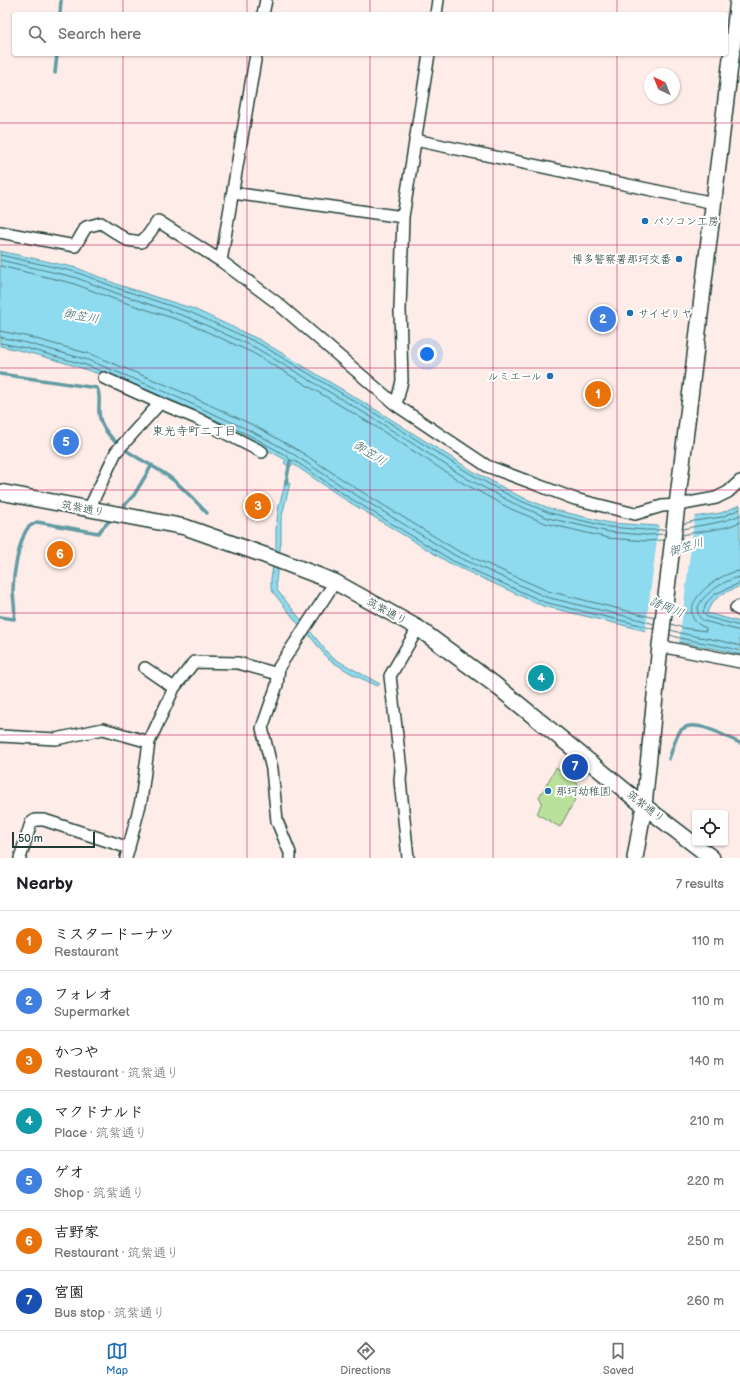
<!DOCTYPE html>
<html lang="en">
<head>
<meta charset="utf-8">
<style>
	:root { --surface:#fff; --page:#f6f6f6; --text:#202124; --muted:#757577; --line:#e0e0e0; --accent:#1f6fb2 }
	body { margin:0; font-family:"Balsamiq Sans","Klee One",sans-serif; background:var(--page); color:var(--text) }
	.controls { position:absolute; right:12px; bottom:12px; display:grid; overflow:hidden; border-radius:4px; box-shadow:0 1px 3px #0004 }
	.controls button { width:36px; height:36px; display:grid; place-items:center; padding:0; border:0; border-bottom:1px solid var(--line); background:var(--surface); color:var(--text); font:20px sans-serif }
	.compass { position:absolute; left:644px; top:68px; width:36px; height:36px; border-radius:50%; background:var(--surface); box-shadow:0 1px 3px #0004; rotate:317deg }
	.scale { position:absolute; left:12px; bottom:10px; width:83px; box-sizing:border-box; padding-left:4px; border:2px solid #1f3d34; border-top:0; font-size:11px; line-height:14px; white-space:nowrap; color:#1f3d34; -webkit-text-stroke:3px #fff; paint-order:stroke }
	.you { position:absolute; left:427px; top:354px; width:14px; height:14px; margin:-10px; border:3px solid #fff; border-radius:50%; background:#1a73e8; box-shadow:0 0 0 6px #1a73e833 }
	.badge { display:grid; place-items:center; width:26px; height:26px; border-radius:50%; background:var(--accent); color:#fff; font-size:13px; font-weight:700 }
	.pin { position:absolute; translate:-50% -50%; border:2px solid #fff; box-shadow:0 1px 4px #0006 }
	.list { margin:0; padding:0; list-style:none }
	h2 { display:flex; justify-content:space-between; align-items:center; height:52px; margin:0; padding:0 16px; font-size:17px }
	h2 small { font-size:13px; font-weight:400; color:var(--muted) }
	.list li { display:grid; grid-template-columns:26px 1fr auto; gap:12px; align-items:center; box-sizing:border-box; height:60px; padding:0 16px; border-top:1px solid var(--line) }
	.list b { display:block; font-size:15px; white-space:nowrap }
	.list p { margin:0; font-size:13px; white-space:nowrap; color:var(--muted) }
	.list em { font-size:13px; font-style:normal; color:var(--muted) }
	.icon { flex:none; width:22px; height:22px; fill:none; stroke:currentColor; stroke-width:2; stroke-linecap:round; stroke-linejoin:round }
	.map { position:relative; flex:none; width:740px; height:858px; overflow:hidden }
	.search { position:absolute; background:var(--surface); box-shadow:0 1px 3px #0004; left:12px; right:12px; top:12px; height:44px; display:flex; align-items:center; gap:10px; box-sizing:border-box; padding:0 14px; border-radius:4px; color:var(--muted); font-size:15px }
	.sheet { height:472px; background:var(--surface) }
	nav { display:flex; justify-content:space-around; align-items:center; box-sizing:border-box; height:56px; border-top:1px solid var(--line); background:var(--surface); font-size:11px; color:var(--muted) }
	nav a { display:grid; justify-items:center; gap:2px }
	nav .on { color:var(--accent) }
	.map>svg:first-child { display:block }
	.green { fill:#b9e19c; stroke:#6c8f68 }
	.water { fill:#8edaee; stroke:#629ba4 }
	.pier { fill:#fdece7 }
	.lines { fill:none; stroke-linecap:round; stroke-linejoin:round }
	.shore { stroke:#4b7c7e; stroke-width:1 }
	.stream { stroke:#629ba4; stroke-width:3.5 }
	.street-casing { stroke:#1f3d34; stroke-width:14 }
	.secondary-casing { stroke:#1f3d34; stroke-width:18 }
	.street { stroke:#fff; stroke-width:11 }
	.secondary { stroke:#fff; stroke-width:15 }
	.grid { fill:none; stroke:#c2185b; stroke-width:1; stroke-opacity:0.55 }
	.poi-dot { fill:#1f6fb2; stroke:#fff; stroke-width:1.5 }
	.labels { text-anchor:middle; stroke-width:4; stroke-linejoin:round; paint-order:stroke }
	.poi-label { font-size:11px; fill:#1f3d34; stroke:#fff; text-anchor:start }
	.street-label { font-size:11px; fill:#1f3d34; stroke:#fff }
	.water-label { font-size:12px; font-style:italic; fill:#3b6462; stroke:#fff }
	.neighbourhood-label { font-size:12px; fill:#1f3d34; stroke:#fff }
</style>
</head>
<body>
<div class="map">
<svg width="740" height="858" viewBox="0 0 740 858">
	<rect width="100%" height="100%" fill="#fdece7"/>
	<filter id="ink" filterUnits="userSpaceOnUse"><feTurbulence type="fractalNoise" baseFrequency=".025" numOctaves="2"/><feDisplacementMap in="SourceGraphic" scale="8" xChannelSelector="R" yChannelSelector="G"/><feConvolveMatrix kernelMatrix="1 2 1 2 8 2 1 2 1" color-interpolation-filters="sRGB"/></filter>
	<g filter="url(#ink)">
		<path class="green" d="M 556,768 L 582,787 L 560,827 L 537,814 L 542,802 L 539,797 Z"/>
		<path class="water" d="M 0,251 L 77,268 L 119,285 L 194,309 L 260,340 L 381,413 L 471,470 L 517,495 L 551,509 L 610,523 L 659,526 L 693,517 L 721,513 L 740,505 L 740,586 C 725,593 713,596 707,613 L 740,622 L 740,655 L 727,651 L 679,642 L 639,629 L 543,606 L 451,564 L 346,500 L 293,464 L 290,467 L 284,463 L 286,460 C 196,411 100,367 0,346 Z
			M 285,479 L 290,483 L 281,520 L 281,541 L 276,581 L 277,590 L 331,657 L 380,684 L 377,686 L 352,674 L 328,659 L 306,631 L 299,625 L 273,592 L 271,587 L 271,579 L 276,547 L 276,528 L 279,505 L 284,488 Z"/>
		<path class="pier" d="M 695,514 L 679,644 L 645,633 L 659,524 Z"/>
		<g class="lines">
			<path class="shore" d="M 0,255 L 76,272 L 117,288 L 192,313 L 258,343 L 379,416 L 469,473 L 516,499 L 550,513 L 609,527 L 646,530 L 659,530 L 666,529
				M 0,260 L 74,277 L 116,293 L 190,318 L 256,348 L 376,420 L 466,478 L 513,503 L 548,518 L 609,532 L 646,535 L 665,534
				M 0,266 L 72,283 L 114,299 L 188,323 L 253,353 L 373,425 L 463,483 L 511,509 L 545,523 L 608,538 L 646,541 L 664,540
				M 0,331 L 29,337 L 90,354 L 171,387 L 255,426 L 301,452 L 354,487 L 458,551 L 548,591 L 655,618
				M 0,337 L 27,343 L 88,360 L 168,393 L 253,432 L 290,452 L 351,492 L 456,556 L 546,597 L 641,620 L 654,624
				M 0,343 L 26,348 L 86,365 L 103,372
				M 126,381 L 198,412
				M 200,413 L 251,436 L 287,456 L 290,460 L 295,461 L 348,497 L 453,561 L 544,602 L 640,625 L 653,629
				M 683,524 L 694,521 L 722,517 L 740,509
				M 683,529 C 702,524 722,524 740,515
				M 682,535 C 701,530 722,531 740,522
				M 740,577 C 726,578 681,606 704,621 L 740,631
				M 740,583 L 715,594 L 707,602 L 703,612 L 707,617 L 740,626
				M 671,624 L 683,628 L 706,631 L 706,628 C 667,613 717,572 740,571
				M 671,630 C 693,638 717,638 740,646
				M 670,635 C 693,643 717,643 740,651"/>
			<path class="stream" d="M 60,14 L 61,0
				M 55,73 L 57,54
				M 0,374 L 97,388 C 103,399 94,412 104,428 C 120,453 150,462 172,479 C 185,489 196,502 207,513
				M 286,483 L 290,461
				M 120,510 L 134,495 L 152,465
				M 0,617 L 14,619 C 16,610 13,600 13,591 C 13,576 19,541 27,529 C 29,526 34,524 37,522 L 98,533 L 113,517
				M 669,759 C 672,751 676,735 681,730 C 694,717 726,737 740,743"/>
			<defs>
				<path id="street" d="M 263,14 L 266,0
					M 436,14 L 438,0
					M 415,140 L 714,203
					M 233,193 L 403,217
					M 0,232 L 75,246 L 86,227 L 101,223 L 127,240 L 141,242 L 148,235 L 158,221 L 221,261 L 276,302 L 396,405 L 402,381 L 400,310 L 403,217 L 429,54
					M 221,261 L 256,54
					M 104,378 L 160,403
					M 396,405 L 487,466 L 575,499 L 635,514 L 662,506 L 678,505 L 716,498 L 728,492 L 740,481
					M 89,509 L 116,452 L 160,403 L 196,418 L 262,452
					M 740,606 L 736,608 L 740,610
					M 660,646 L 740,662
					M 145,668 L 174,688 L 194,662 L 238,663 L 278,674
					M 0,736 L 56,739 L 103,729 L 149,742 L 174,688
					M 20,858 L 31,823 L 35,820 L 44,820 L 129,848
					M 126,858 L 141,801 L 149,742
					M 290,858 L 290,853 L 277,821 L 272,769 L 262,728 L 277,685 L 279,667 L 335,582
					M 408,858 L 400,780 L 401,770 L 390,676 L 418,628"/>
				<path id="secondary" d="M 0,492 L 185,527 L 267,556 L 335,582 L 418,628 L 494,684 L 644,806 L 712,858
					M 635,858 L 644,806 L 660,646 L 738,0"/>
			</defs>
			<use href="#street" class="street-casing"/>
			<use href="#secondary" class="secondary-casing"/>
			<use href="#street" class="street"/>
			<use href="#secondary" class="secondary"/>
		</g>
	</g>
	<path class="grid" d="M 123,0 L 123,14M 247,0 L 247,14M 370,0 L 370,14M 493,0 L 493,14M 617,0 L 617,14M 123,54 L 123,858M 247,54 L 247,858M 370,54 L 370,858M 493,54 L 493,858M 617,54 L 617,858M 0,123 L 740,123M 0,245 L 740,245M 0,368 L 740,368M 0,490 L 740,490M 0,613 L 740,613M 0,735 L 740,735"/>
	<g class="poi-dot">
		<circle cx="645" cy="221" r="4"/>
		<circle cx="679" cy="259" r="4"/>
		<circle cx="630" cy="313" r="4"/>
		<circle cx="550" cy="376" r="4"/>
		<circle cx="548" cy="791" r="4"/>
	</g>
	<g class="labels">
		<g class="poi-label">
			<text x="653" y="225">パソコン工房</text>
			<text x="671" y="263" text-anchor="end">博多警察署那珂交番</text>
			<text x="638" y="317">サイゼリヤ</text>
			<text x="542" y="380" text-anchor="end">ルミエール</text>
			<text x="556" y="795">那珂幼稚園</text>
		</g>
		<g class="street-label">
			<text transform="translate(83 508) rotate(11)" y="4">筑紫通り</text>
			<text transform="translate(387 611) rotate(29)" y="4">筑紫通り</text>
			<text transform="translate(646 806) rotate(38)" y="4">筑紫通り</text>
		</g>
		<g class="water-label">
			<text transform="translate(81 316) rotate(10)" y="4">御笠川</text>
			<text transform="translate(370 453) rotate(32)" y="4">御笠川</text>
			<text transform="translate(686 547) rotate(-17)" y="4">御笠川</text>
			<text transform="translate(667 607) rotate(22)" y="4">諸岡川</text>
		</g>
		<g class="neighbourhood-label">
			<text x="194" y="435">東光寺町二丁目</text>
		</g>
	</g>
</svg>
<div class="controls">
<button><svg class="icon" aria-label="locate" viewBox="0 0 24 24"><circle cx="12" cy="12" r="6"/><path d="M12 2v4M12 18v4M2 12h4M18 12h4"/></svg></button>
</div>
<svg class="compass" viewBox="-18 -18 36 36"><path d="M0-13l5 13h-10z" fill="#e53935"/><path d="M0 13l5-13h-10z" fill="#757577"/></svg>
<div class="scale">50 m</div>
<div class="you"></div>
<div class="pin badge" style="left:598px;top:394px;background:#e8710a">1</div>
<div class="pin badge" style="left:603px;top:319px;background:#3f7fe0">2</div>
<div class="pin badge" style="left:258px;top:506px;background:#e8710a">3</div>
<div class="pin badge" style="left:541px;top:678px;background:#0f9aa8">4</div>
<div class="pin badge" style="left:66px;top:442px;background:#3f7fe0">5</div>
<div class="pin badge" style="left:60px;top:554px;background:#e8710a">6</div>
<div class="pin badge" style="left:575px;top:767px;background:#1a4fb4">7</div>
<div class="search"><svg class="icon" aria-label="search" viewBox="0 0 24 24"><circle cx="10" cy="10" r="6"/><path d="M15 15l6 6"/></svg>Search here</div>
</div>
<section class="sheet">
<h2>Nearby<small>7 results</small></h2>
<ul class="list">
<li><span class="badge" style="background:#e8710a">1</span><div><b>ミスタードーナツ</b><p>Restaurant</p></div><em>110 m</em></li>
<li><span class="badge" style="background:#3f7fe0">2</span><div><b>フォレオ</b><p>Supermarket</p></div><em>110 m</em></li>
<li><span class="badge" style="background:#e8710a">3</span><div><b>かつや</b><p>Restaurant · 筑紫通り</p></div><em>140 m</em></li>
<li><span class="badge" style="background:#0f9aa8">4</span><div><b>マクドナルド</b><p>Place · 筑紫通り</p></div><em>210 m</em></li>
<li><span class="badge" style="background:#3f7fe0">5</span><div><b>ゲオ</b><p>Shop · 筑紫通り</p></div><em>220 m</em></li>
<li><span class="badge" style="background:#e8710a">6</span><div><b>吉野家</b><p>Restaurant · 筑紫通り</p></div><em>250 m</em></li>
<li><span class="badge" style="background:#1a4fb4">7</span><div><b>宮園</b><p>Bus stop · 筑紫通り</p></div><em>260 m</em></li>
</ul>
</section>
<nav>
<a class="on"><svg class="icon" aria-label="map" viewBox="0 0 24 24"><path d="M3 6l6-2 6 2 6-2v14l-6 2-6-2-6 2zM9 4v14M15 6v14"/></svg>Map</a>
<a><svg class="icon" aria-label="directions" viewBox="0 0 24 24"><path d="M12 3l9 9-9 9-9-9zM9 14v-3h6M13 9l2 2-2 2"/></svg>Directions</a>
<a><svg class="icon" aria-label="saved" viewBox="0 0 24 24"><path d="M7 4h10v16l-5-4-5 4z"/></svg>Saved</a>
</nav>
</body>
</html>
